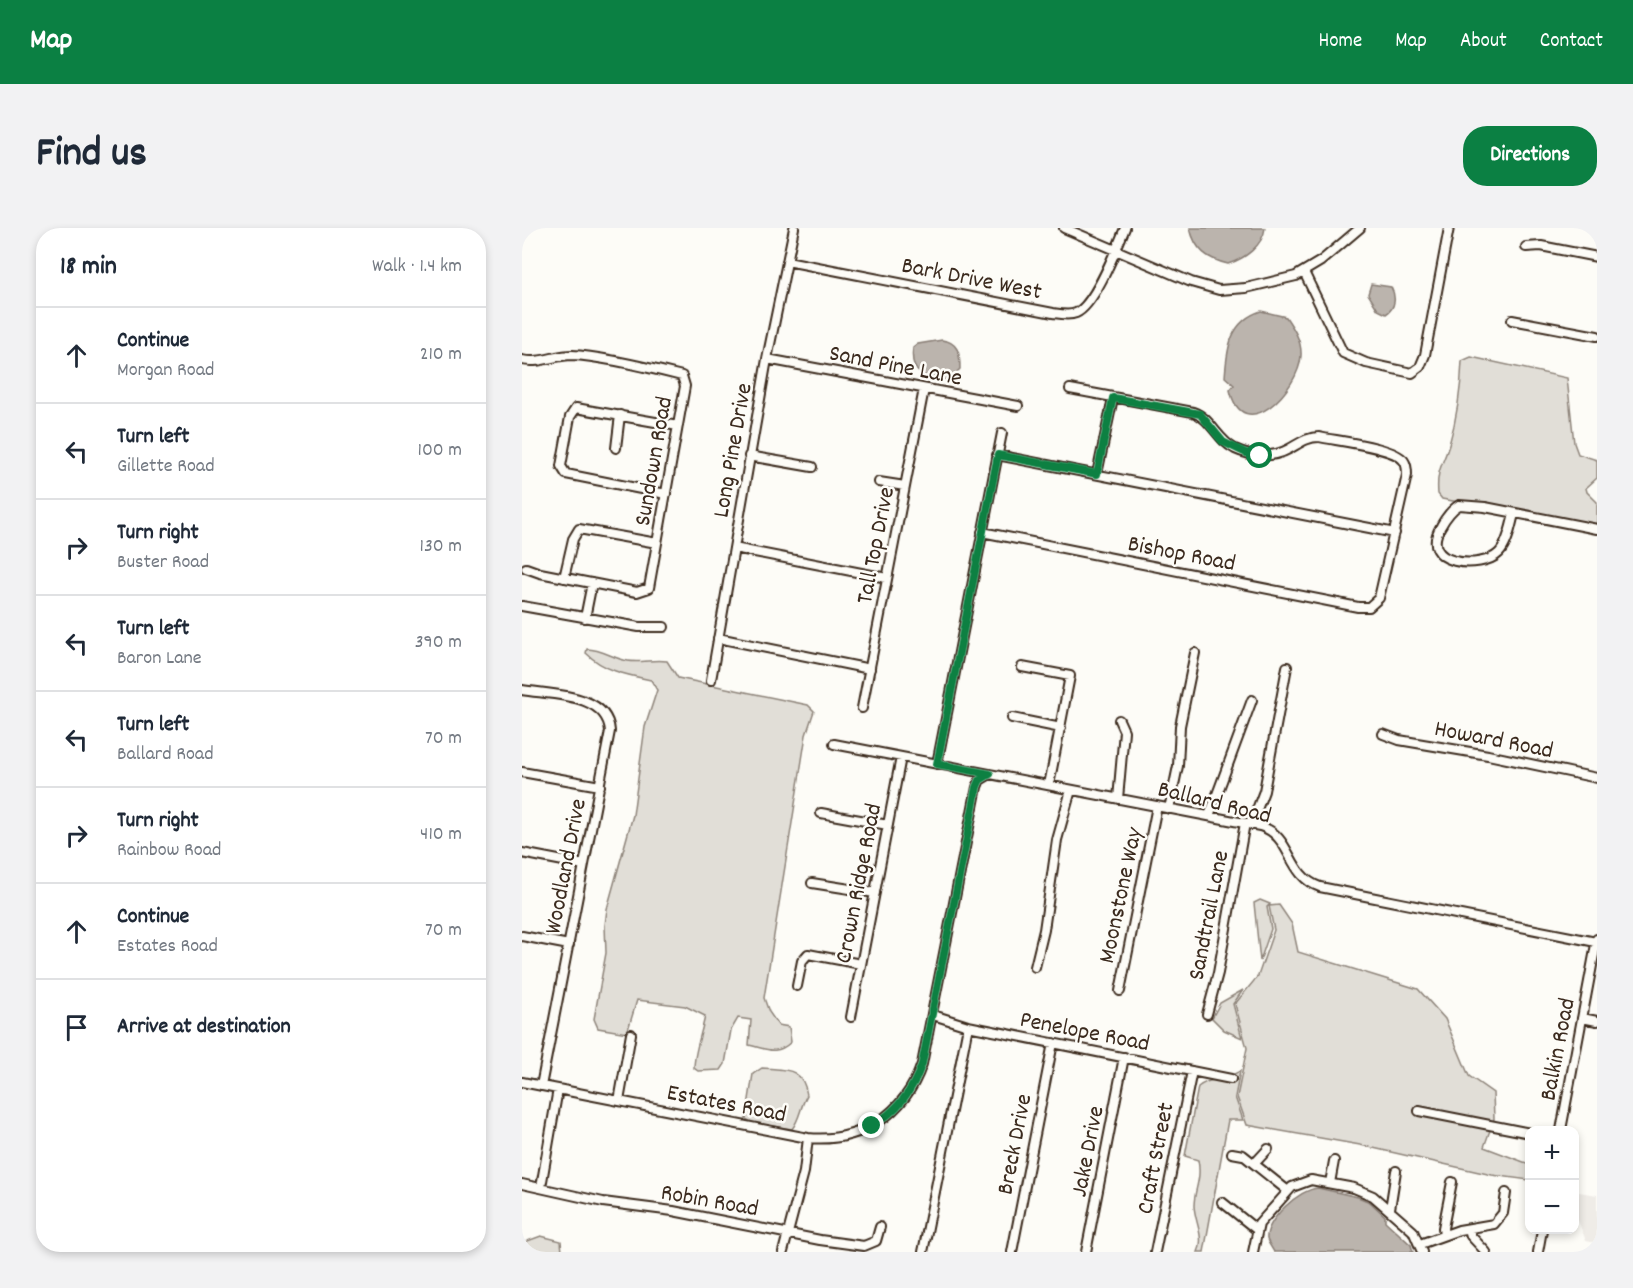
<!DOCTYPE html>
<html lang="en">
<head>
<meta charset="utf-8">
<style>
	:root { --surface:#fff; --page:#f2f2f3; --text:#1f2937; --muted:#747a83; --line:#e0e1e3; --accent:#0b8043 }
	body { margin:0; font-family:Dekko,sans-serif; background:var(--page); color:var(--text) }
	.controls { position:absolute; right:18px; bottom:18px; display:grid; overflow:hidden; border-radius:12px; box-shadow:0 3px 9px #0003 }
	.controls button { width:54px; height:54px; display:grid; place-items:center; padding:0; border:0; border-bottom:2px solid var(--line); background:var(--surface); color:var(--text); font:30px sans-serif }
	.stop { position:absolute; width:18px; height:18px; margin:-14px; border:4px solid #0b8043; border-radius:50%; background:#fff }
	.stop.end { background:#0b8043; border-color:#fff; box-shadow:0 2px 6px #0008 }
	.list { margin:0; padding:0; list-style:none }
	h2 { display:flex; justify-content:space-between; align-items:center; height:78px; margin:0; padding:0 24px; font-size:26px }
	h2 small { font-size:20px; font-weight:400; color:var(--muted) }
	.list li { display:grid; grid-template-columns:39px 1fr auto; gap:18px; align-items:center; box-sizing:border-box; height:96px; padding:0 24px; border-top:2px solid var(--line) }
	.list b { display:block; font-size:22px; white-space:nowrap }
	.list p { margin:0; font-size:20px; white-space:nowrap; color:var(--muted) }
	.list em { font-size:20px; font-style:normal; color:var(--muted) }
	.icon { flex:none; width:33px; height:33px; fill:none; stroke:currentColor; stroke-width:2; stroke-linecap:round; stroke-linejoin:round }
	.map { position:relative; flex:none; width:1075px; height:1024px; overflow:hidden; border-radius:24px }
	header { display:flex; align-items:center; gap:36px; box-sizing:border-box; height:84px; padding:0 30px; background:var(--accent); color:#fff }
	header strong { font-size:28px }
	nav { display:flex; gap:33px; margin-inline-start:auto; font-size:21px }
	.intro { display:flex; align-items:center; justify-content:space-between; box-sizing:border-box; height:144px; padding:0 36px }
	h1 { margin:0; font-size:42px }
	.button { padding:15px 27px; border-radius:24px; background:var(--accent); color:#fff; font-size:21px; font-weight:700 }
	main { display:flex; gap:36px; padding:0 36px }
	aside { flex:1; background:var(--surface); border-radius:24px; box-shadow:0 3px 9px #0003 }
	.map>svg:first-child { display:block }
	.built { fill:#efece7 }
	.green { fill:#e1ded7; stroke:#8e847a; stroke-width:1.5 }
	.water { fill:#bbb4ad; stroke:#887d74; stroke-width:1.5 }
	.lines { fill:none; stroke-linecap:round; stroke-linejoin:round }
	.minor-casing { stroke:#3b2a1e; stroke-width:12 }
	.minor { stroke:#fdfcf7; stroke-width:8 }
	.route { stroke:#0b8043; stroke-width:8 }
	.labels { text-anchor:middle; stroke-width:5; stroke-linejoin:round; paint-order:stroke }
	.street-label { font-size:24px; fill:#3b2a1e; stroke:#fdfcf7 }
</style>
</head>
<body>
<header>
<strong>Map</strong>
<nav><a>Home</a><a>Map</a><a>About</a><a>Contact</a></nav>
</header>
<div class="intro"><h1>Find us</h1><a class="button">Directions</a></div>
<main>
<aside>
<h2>18 min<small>Walk · 1.4 km</small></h2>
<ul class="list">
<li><svg class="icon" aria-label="ahead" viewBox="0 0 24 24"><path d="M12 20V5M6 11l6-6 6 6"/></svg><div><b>Continue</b><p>Morgan Road</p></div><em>210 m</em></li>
<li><svg class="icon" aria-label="left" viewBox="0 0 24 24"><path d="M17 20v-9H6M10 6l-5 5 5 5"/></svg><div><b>Turn left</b><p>Gillette Road</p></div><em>100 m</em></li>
<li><svg class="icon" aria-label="right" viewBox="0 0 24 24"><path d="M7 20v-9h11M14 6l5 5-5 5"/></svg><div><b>Turn right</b><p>Buster Road</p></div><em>130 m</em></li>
<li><svg class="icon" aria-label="left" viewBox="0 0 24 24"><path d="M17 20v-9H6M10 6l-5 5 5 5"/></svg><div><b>Turn left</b><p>Baron Lane</p></div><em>390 m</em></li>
<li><svg class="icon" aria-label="left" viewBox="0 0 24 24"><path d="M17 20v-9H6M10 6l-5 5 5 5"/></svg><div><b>Turn left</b><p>Ballard Road</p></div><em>70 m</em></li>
<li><svg class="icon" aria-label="right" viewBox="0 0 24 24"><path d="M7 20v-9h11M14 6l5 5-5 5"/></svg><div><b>Turn right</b><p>Rainbow Road</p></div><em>410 m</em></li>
<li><svg class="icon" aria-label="ahead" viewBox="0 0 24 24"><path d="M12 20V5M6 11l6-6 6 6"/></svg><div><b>Continue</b><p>Estates Road</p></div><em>70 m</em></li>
<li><svg class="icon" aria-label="arrive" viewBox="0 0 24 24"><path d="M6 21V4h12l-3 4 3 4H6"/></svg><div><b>Arrive at destination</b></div></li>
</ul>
</aside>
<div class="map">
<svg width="1075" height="1024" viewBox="0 0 1075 1024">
	<rect width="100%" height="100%" fill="#fdfcf7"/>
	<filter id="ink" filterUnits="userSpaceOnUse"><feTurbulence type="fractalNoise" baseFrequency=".0167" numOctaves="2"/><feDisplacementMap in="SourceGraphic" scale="12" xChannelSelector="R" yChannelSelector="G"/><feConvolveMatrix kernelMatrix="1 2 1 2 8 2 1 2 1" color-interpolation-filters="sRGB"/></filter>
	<g filter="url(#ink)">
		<path class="built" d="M 1057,964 L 1075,967 L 1075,1024 L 1074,1015 L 1064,1013 L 1053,985 Z"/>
		<path class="green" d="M 949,129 L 1045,150 L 1052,215 L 1056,226 L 1075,232 L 1075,250 L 1064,260 L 1065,264 L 1075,274 L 1075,299 L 920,271 L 916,266 C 914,241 921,237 927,217 C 935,189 939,162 940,133 Z
			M 65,421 C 80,421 92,431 106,433 C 119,435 132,431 145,433 L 156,450 L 286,477 L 292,483 L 284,507 L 242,770 L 247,784 L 256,797 L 267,799 L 269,814 C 254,828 245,821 227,817 L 229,792 L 216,790 L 209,802 L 203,836 L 199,842 L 176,843 L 172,840 C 172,825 180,804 183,788 L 163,778 L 115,772 L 105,805 L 76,800 L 72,791 L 84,725 L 83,697 L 85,681 L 111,587 L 123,499 L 135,462 L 129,452 C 105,447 82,443 64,425 Z
			M 738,672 L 748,676 L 745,679 L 749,701 L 738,733 L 732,675 Z
			M 757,677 L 770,696 L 776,724 L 896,761 L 923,791 L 947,848 L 971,865 L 972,891 L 962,919 L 1007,936 L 1007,952 L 970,947 L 838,917 L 725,897 L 715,869 L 725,820 L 713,776 L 736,748 L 752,702 L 747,678 Z
			M 721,762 L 711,776 L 720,810 L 702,802 L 690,790 L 698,775 Z
			M 240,840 C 264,842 281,839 285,867 C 278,879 278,891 270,901 L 231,895 L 224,891 L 231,846 Z
			M 718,843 L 713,869 L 721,892 L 706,892 L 682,1024 L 676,1024 C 683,1010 673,994 672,978 C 672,961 680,952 676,932 L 663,928 L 676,859 C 688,850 696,851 711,854 L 712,849 L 708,848 Z
			M 19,1008 L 39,1013 L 40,1024 L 0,1024 L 0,1015 Z"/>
		<path class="water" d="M 668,0 L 743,0 C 741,18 722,31 706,36 C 685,31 673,22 668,0 Z
			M 849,56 L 869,59 C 874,68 874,80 864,86 L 856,82 L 846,66 Z
			M 739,83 L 764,89 C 772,101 780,113 779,128 C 777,162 721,219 708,162 L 712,157 L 703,149 C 705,120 708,93 739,83 Z
			M 420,112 C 437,114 438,126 438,141 L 427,152 C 404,151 387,147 391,120 L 396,116 Z
			M 796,960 L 836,969 L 848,974 L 863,988 L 863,993 L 889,1017 L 891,1024 L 752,1024 C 750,1020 746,1015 745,1011 C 743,992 778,961 796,960 Z"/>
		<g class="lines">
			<defs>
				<path id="minor" d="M 542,0 L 669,54 L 697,62 L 724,60 L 774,48 L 799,33 L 838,0
					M 1004,19 L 1019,18 L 1075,29
					M 265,33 L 531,85 C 538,86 547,88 554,85 C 573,77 595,19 603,0
					M 782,44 L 821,125 L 844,135 L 890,145 L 898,139 L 903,127 L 927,0
					M 990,92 L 1075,108
					M 245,131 L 496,178
					M 0,132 C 18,136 33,127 50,127 C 79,128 132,141 160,148 L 163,158 L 127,360 L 115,364 L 18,345 L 4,340
					M 94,220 L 98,187
					M 475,227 L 873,305
					M 227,228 L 290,239
					M 575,246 L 591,170
					M 357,254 L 383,258
					M 144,266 L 44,246 L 39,238 L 48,189 L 54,180 L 156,198
					M 992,286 C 989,297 986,316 977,325 C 960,342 895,338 919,298 C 924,289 929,282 937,277 L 963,279 L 1075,301
					M 460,304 L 836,379 L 847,379 L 857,370 L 885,247 C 885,242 885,237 882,233 C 873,219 815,213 797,209 C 785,209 778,215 767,221 C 751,230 730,229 713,221 C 695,212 689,190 671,184 L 548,161
					M 212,320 L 365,350
					M 42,350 L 51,311 L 57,301 L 135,315
					M 0,378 L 117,399 L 142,399
					M 63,390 L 70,355
					M 196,410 L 348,441
					M 500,439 L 548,448 L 527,557
					M 189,452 L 245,131 L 272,0
					M 0,462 C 29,467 85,465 88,503 L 19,858
					M 340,480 L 402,161
					M 490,490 L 539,500
					M 861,506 L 877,512 L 966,527 L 1075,550
					M 312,516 L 738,598 C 771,608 764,647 798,659 L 1074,714
					M 415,536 L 480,205
					M 0,544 L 78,558
					M 596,571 L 602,503 L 597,492
					M 647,581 L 656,538 L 658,498 L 673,425
					M 299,585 L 366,597
					M 687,588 L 730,472
					M 729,597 L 742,563 L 765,439
					M 0,625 L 62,637
					M 290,655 L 353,665
					M 0,708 L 47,717
					M 513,739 L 522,702 L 535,612 L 549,562
					M 275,758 L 280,733 L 286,726 L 339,736
					M 598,763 L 635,578
					M 685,786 L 696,745 L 723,595
					M 411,787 L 446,798 L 709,851
					M 329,789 L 379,529
					M 1060,790 L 1075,793
					M 0,854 L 286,910 C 339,915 383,886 400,836 L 455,559 L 458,552 L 468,546
					M 97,873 L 109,806
					M 897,883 L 1008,905
					M 1039,902 L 1075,711
					M 710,925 L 721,927 L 766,963
					M 733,935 L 746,921
					M 808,955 L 812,933
					M 0,956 L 81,974 L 151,983 L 298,1012 L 342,1018 L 354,1013 L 358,999
					M 19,959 L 36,861
					M 700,974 L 735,1002
					M 868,981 L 874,943
					M 947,1001 L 949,1008 L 964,1024
					M 922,1007 L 921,1000 L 930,954
					M 898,1016 L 937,1002 L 972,996 L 981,985 L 984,965
					M 261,1024 L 282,944 L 286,910
					M 401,1024 L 446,798
					M 490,1024 L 531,815
					M 564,1024 L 602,829
					M 633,1024 L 670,843
					M 731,1024 L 737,996 L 770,959 L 789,952 L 832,960 L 851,968 L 891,1003 L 900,1024
					M 1016,1024 L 1020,1002"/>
			</defs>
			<use href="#minor" class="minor-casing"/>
			<use href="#minor" class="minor"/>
		</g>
	</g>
	<g class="lines" filter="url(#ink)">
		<path class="route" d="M 350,898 C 375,883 390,864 400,836 L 455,559 L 458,552 L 468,546 L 415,536 L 476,227 L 575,246 L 591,170 L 678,186 L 701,214 L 724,225 L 738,228"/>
	</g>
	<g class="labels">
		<g class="street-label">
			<text transform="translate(450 49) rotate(11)" y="8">Bark Drive West</text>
			<text transform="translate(374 136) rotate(11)" y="8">Sand Pine Lane</text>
			<text transform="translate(209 222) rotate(-80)" y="8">Long Pine Drive</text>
			<text transform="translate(130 233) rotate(-80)" y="8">Sundown Road</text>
			<text transform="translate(352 317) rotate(-79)" y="8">Tall Top Drive</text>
			<text transform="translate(660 324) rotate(11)" y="8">Bishop Road</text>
			<text transform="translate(972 510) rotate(11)" y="8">Howard Road</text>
			<text transform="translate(693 573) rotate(14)" y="8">Ballard Road</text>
			<text transform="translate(42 638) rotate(-79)" y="8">Woodland Drive</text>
			<text transform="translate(335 655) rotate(-79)" y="8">Crown Ridge Road</text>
			<text transform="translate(597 667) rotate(-78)" y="8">Moonstone Way</text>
			<text transform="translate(685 687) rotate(-79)" y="8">Sandtrail Lane</text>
			<text transform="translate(563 802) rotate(11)" y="8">Penelope Road</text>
			<text transform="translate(1034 821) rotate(-79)" y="8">Balkin Road</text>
			<text transform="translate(205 874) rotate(11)" y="8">Estates Road</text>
			<text transform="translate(491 916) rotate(-79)" y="8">Breck Drive</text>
			<text transform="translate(564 923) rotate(-79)" y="8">Jake Drive</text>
			<text transform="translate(632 930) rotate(-79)" y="8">Craft Street</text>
			<text transform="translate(188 971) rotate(10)" y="8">Robin Road</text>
		</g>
	</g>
</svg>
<div class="controls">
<button>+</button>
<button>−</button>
</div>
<div class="stop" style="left:738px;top:228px"></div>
<div class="stop end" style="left:350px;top:898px"></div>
</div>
</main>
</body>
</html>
